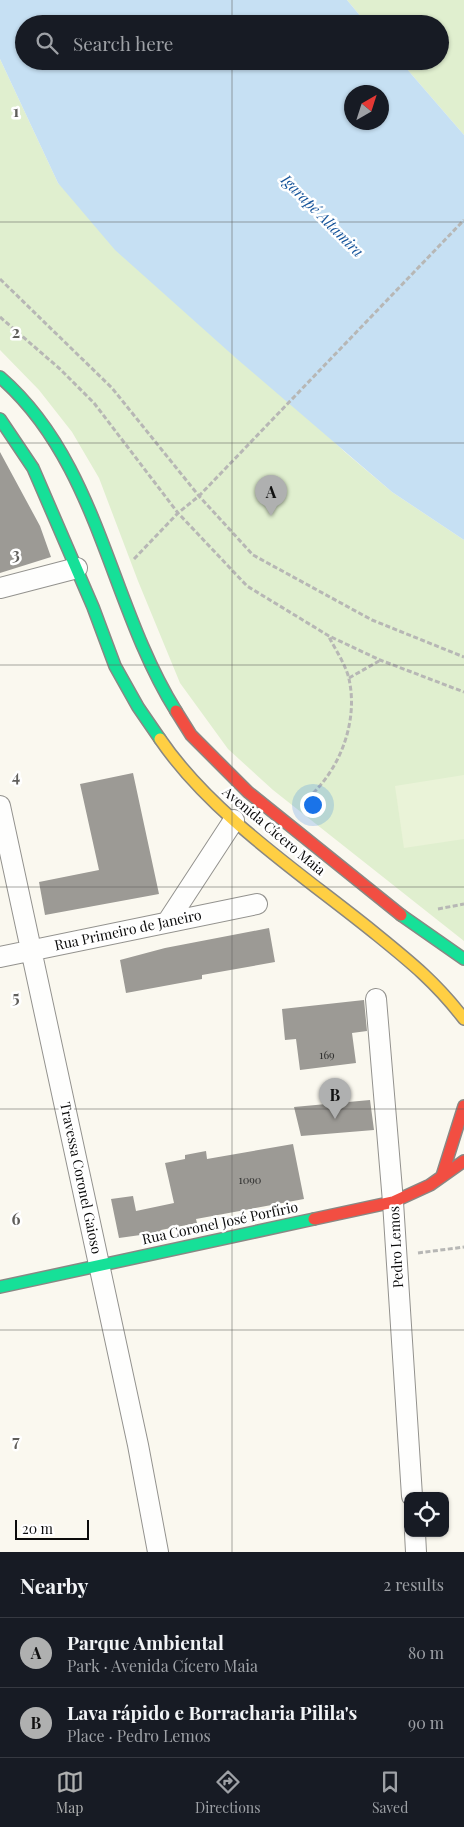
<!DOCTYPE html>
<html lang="en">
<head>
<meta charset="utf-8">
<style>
	:root { --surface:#171b24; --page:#20242c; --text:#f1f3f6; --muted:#9ea1a6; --line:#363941; --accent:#afb0b0 }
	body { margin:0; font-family:"Playfair Display",serif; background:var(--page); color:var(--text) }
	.controls { position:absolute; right:15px; bottom:15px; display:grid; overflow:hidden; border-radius:10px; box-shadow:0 1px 4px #0004 }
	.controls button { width:45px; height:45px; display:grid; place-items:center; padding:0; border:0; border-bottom:1px solid var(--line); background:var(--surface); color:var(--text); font:25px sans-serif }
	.compass { position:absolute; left:344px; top:85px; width:45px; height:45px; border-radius:50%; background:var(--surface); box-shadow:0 1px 4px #0004; rotate:39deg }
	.scale { position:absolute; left:15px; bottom:12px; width:74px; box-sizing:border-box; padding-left:5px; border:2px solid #0b0b0b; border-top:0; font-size:14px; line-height:18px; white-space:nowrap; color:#0b0b0b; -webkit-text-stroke:4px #fff; paint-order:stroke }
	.you { position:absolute; left:312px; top:804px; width:18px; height:18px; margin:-12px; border:4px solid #fff; border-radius:50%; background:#1a73e8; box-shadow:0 0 0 8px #1a73e833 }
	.badge { display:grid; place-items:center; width:32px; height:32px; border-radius:50%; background:var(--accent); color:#111; font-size:16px; font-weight:700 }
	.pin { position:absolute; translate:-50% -41px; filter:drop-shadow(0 1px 2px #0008) }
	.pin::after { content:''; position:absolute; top:26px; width:18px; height:15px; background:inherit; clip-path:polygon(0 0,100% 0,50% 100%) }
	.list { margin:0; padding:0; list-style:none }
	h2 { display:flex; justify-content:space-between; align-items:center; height:65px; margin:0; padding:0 20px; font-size:21px }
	h2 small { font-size:16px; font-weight:400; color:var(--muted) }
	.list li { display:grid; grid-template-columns:32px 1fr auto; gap:15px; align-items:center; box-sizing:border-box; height:70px; padding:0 20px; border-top:1px solid var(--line) }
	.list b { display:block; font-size:19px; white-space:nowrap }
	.list p { margin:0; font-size:16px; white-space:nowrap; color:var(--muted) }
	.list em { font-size:16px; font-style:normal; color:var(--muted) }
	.icon { flex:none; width:28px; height:28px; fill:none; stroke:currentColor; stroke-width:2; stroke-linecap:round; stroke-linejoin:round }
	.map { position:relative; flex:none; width:464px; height:1552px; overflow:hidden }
	.search { position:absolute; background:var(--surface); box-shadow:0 1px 4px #0004; left:15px; right:15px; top:15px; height:55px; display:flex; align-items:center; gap:12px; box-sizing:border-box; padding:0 18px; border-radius:28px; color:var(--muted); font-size:19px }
	.sheet { height:205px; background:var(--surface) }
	nav { display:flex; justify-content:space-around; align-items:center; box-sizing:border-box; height:70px; border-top:1px solid var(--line); background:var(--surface); font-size:14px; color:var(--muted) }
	nav a { display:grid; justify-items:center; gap:2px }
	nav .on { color:var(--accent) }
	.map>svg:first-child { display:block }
	.green { fill:#e0efcf }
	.pitch { fill:#eaf3d8 }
	.water { fill:#c6e0f3; fill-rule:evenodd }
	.building { fill:#9c9a95 }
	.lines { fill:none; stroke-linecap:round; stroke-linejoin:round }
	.street-casing { stroke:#93928e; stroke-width:22 }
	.fast-casing { stroke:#898884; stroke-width:14 }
	.slow-casing { stroke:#898884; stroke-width:14 }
	.jam-casing { stroke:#898884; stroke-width:14 }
	.path { stroke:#b7b7b5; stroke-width:3; stroke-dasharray:5 2.5; stroke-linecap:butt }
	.street { stroke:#fefefd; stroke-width:20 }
	.fast { stroke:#16e098; stroke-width:11 }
	.slow { stroke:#ffcf43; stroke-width:11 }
	.jam { stroke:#f24e42; stroke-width:11 }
	.grid { fill:none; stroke:#5f5e5b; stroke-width:1; stroke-opacity:0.55 }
	.labels { text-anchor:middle; stroke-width:5; stroke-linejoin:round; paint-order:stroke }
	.number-label { font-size:11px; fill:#2f2f2e }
	.street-label { font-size:14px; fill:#0b0b0b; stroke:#fff }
	.water-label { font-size:15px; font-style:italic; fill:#17559b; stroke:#fff }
	.grid-label { font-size:16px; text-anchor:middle; font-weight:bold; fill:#5f5e5b; stroke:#fff; stroke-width:5; stroke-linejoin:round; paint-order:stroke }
</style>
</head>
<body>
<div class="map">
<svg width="464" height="1552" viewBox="0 0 464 1552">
	<rect width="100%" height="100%" fill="#faf8ef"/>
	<path class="green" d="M 347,0 L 464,0 L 464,135 L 400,61 L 440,61 L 440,24 L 367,24 Z
		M 0,59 L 58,183 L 346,453 L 392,492 L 464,540 L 464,941 L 273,790 L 228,749 L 180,683 L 138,581 L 99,478 L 72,432 L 39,390 L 0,350 Z"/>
	<path class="pitch" d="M 464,775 L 464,839 L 404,848 L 395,786 Z"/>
	<path class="water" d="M 0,0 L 347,0 L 367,24 L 24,24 L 24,61 L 400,61 L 464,135 L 464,540 L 392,492 L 237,359 L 115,250 L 58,183 L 0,59 ZM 352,92 L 382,92 L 382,122 L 352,122 Z"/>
	<path class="building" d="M 0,452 L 40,526 L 51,557 L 0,573 Z
		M 133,773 L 159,894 L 45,915 L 39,882 L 99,870 L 80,784 Z
		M 269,928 L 275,962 L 202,975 L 202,979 L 126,993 L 120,960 L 165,948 Z
		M 364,1000 L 367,1031 L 352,1033 L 356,1063 L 300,1070 L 296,1039 L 285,1040 L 282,1009 Z
		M 370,1100 L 374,1130 L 301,1136 L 294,1107 Z
		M 293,1144 L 304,1199 L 196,1219 L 197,1223 L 161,1230 L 162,1232 L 119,1238 L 111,1199 L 133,1196 L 136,1211 L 174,1203 L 165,1163 L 185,1159 L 185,1155 L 206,1151 L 207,1159 Z"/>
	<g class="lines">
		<defs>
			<path id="street" d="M 0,588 L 77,568
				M 0,806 L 138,1445 L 158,1552
				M 168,921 L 234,820
				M 0,957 L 257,904
				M 376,999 L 393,1202 L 412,1496
				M 415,1533 L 416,1552"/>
			<path id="fast" d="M 0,377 C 99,463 109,604 176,711
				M 0,419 L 33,468 L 93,607 L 115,666 L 138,707 L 160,739
				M 401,915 L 464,959
				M 0,1287 L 314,1219"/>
			<path id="slow" d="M 160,739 C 211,814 300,873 371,930 C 408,960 435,981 464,1019"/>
			<path id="jam" d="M 176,711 L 191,735 L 248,792 L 401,915
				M 442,1176 L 464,1106
				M 314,1219 L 393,1202 L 430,1185 L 464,1161"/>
		</defs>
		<use href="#street" class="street-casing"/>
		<use href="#fast" class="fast-casing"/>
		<use href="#slow" class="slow-casing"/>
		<use href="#jam" class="jam-casing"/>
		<path class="path" d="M 0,279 L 112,388 L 199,496 L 253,555 L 372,620 L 464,657
			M 0,317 L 60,369 L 94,403 L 178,513 L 247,586 L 329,636 L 380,660 L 464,692
			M 134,559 L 178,513 L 199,496 L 464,220
			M 349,678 L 379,661
			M 302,803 C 338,775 359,724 349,679 C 346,665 335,649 329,637
			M 438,909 L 464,904
			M 418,1253 L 464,1247"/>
		<use href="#street" class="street"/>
		<use href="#fast" class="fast"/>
		<use href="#slow" class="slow"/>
		<use href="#jam" class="jam"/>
	</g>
	<path class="grid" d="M 232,0 L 232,24M 232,61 L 232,1552M 0,222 L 464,222M 0,443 L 464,443M 0,665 L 464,665M 0,887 L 464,887M 0,1109 L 464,1109M 0,1330 L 464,1330"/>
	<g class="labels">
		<g class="number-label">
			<text x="327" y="1059">169</text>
			<text x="250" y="1184">1090</text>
		</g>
		<g class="street-label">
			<text transform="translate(274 831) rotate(40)" y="5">Avenida Cícero Maia</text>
			<text transform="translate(128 930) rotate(-12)" y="5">Rua Primeiro de Janeiro</text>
			<text transform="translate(81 1178) rotate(78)" y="5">Travessa Coronel Gaioso</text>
			<text transform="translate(220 1223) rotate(-12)" y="5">Rua Coronel José Porfírio</text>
			<text transform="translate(396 1247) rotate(-93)" y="5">Pedro Lemos</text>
		</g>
		<g class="water-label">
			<text transform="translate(322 216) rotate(45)" y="5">Igarapé Altamira</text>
		</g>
	</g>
	<g class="grid-label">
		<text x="16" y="117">1</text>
		<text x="16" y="338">2</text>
		<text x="16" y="560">3</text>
		<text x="16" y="782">4</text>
		<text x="16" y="1003">5</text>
		<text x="16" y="1225">6</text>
		<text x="16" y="1447">7</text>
	</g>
</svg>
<div class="controls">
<button><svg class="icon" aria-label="locate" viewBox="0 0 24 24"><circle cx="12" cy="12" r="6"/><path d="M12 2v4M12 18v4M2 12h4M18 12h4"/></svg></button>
</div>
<svg class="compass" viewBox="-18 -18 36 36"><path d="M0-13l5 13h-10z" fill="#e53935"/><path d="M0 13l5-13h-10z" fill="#9ea1a6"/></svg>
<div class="scale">20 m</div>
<div class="you"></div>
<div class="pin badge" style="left:271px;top:516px">A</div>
<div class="pin badge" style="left:335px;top:1119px">B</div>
<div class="search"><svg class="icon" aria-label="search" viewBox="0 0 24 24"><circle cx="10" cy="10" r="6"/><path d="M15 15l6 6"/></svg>Search here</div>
</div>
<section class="sheet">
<h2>Nearby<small>2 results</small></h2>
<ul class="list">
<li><span class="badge">A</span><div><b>Parque Ambiental</b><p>Park · Avenida Cícero Maia</p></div><em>80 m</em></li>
<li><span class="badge">B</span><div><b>Lava rápido e Borracharia Pilila's</b><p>Place · Pedro Lemos</p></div><em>90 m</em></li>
</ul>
</section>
<nav>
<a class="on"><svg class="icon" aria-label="map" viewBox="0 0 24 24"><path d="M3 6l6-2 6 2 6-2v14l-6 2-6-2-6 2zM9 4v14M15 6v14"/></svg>Map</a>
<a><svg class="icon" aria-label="directions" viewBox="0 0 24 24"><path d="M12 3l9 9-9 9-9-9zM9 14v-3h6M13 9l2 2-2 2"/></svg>Directions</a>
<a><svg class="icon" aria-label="saved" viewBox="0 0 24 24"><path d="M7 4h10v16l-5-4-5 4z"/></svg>Saved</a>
</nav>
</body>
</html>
